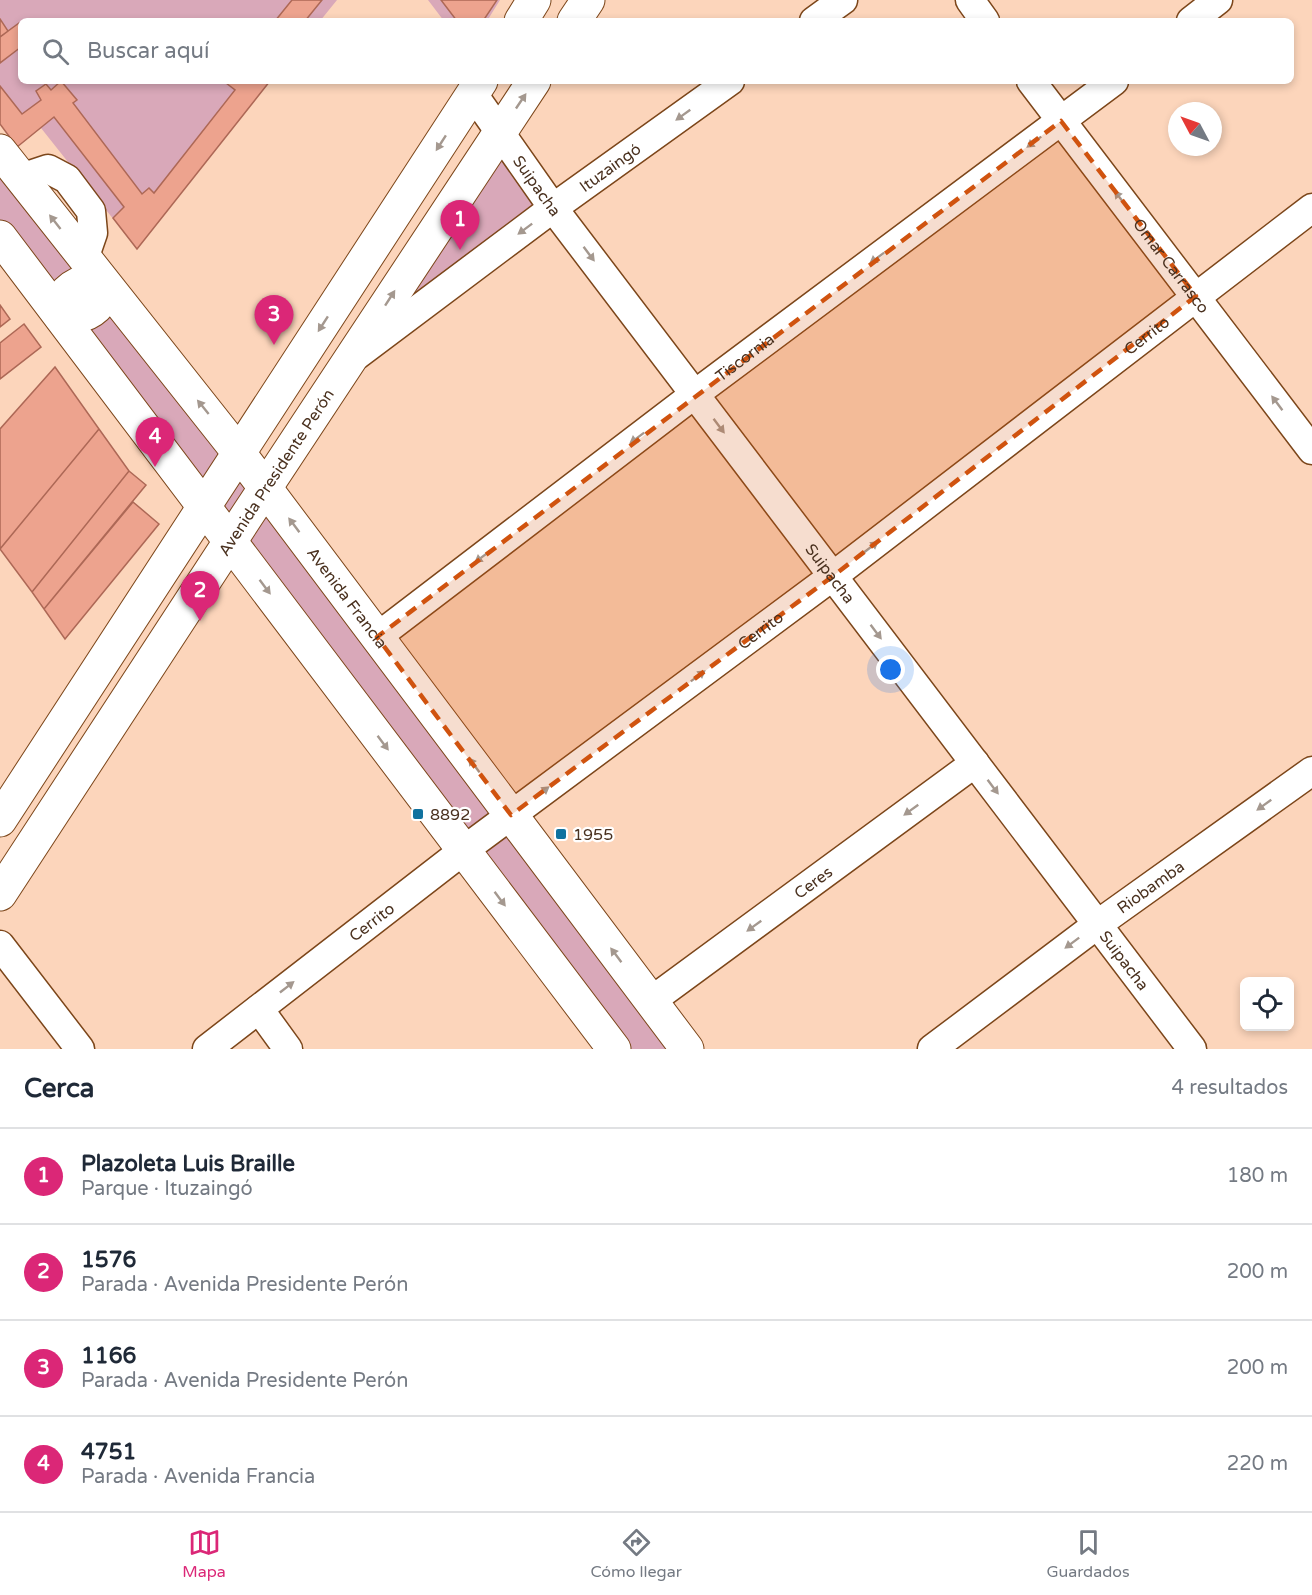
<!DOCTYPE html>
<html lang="es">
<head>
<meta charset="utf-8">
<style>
	:root { --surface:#fff; --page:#f2f2f3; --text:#1f2937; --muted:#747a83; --line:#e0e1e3; --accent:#db2777 }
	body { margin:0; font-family:"Varela Round",sans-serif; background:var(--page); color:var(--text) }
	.controls { position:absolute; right:18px; bottom:18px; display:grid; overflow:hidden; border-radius:9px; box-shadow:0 3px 9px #0003 }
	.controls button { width:54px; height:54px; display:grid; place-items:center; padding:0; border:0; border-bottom:2px solid var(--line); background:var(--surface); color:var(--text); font:30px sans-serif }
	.compass { position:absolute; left:1168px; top:102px; width:54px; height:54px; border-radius:50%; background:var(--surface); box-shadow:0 3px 9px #0003; rotate:311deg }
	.you { position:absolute; left:891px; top:670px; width:21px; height:21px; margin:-15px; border:4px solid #fff; border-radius:50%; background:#1a73e8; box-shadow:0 0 0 9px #1a73e833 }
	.badge { display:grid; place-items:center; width:39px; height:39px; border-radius:50%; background:var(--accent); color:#fff; font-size:20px; font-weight:700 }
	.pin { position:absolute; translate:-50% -50px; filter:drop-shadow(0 2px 3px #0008) }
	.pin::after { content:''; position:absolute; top:32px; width:21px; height:18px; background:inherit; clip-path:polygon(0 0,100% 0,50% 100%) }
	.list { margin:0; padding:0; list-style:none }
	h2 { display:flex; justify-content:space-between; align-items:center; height:78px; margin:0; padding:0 24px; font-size:26px }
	h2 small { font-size:20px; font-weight:400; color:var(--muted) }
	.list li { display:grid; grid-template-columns:39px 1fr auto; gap:18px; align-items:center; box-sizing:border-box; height:96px; padding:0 24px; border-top:2px solid var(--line) }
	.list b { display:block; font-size:22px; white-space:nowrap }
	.list p { margin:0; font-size:20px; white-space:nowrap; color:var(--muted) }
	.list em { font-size:20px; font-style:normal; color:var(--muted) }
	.icon { flex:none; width:33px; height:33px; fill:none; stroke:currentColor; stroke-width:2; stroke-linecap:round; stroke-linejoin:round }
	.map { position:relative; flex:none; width:1312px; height:1049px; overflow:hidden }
	.search { position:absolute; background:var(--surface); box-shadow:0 3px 9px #0003; left:18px; right:18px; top:18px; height:66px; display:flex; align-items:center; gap:15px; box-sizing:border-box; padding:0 21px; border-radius:9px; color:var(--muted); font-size:22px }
	.sheet { height:462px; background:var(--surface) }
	nav { display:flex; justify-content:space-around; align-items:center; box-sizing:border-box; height:84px; border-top:2px solid var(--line); background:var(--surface); font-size:16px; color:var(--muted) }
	nav a { display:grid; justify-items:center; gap:3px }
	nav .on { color:var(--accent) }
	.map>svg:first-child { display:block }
	.green { fill:#d9a8b9 }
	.building { fill:#eda38e; stroke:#ad6856; stroke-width:1.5 }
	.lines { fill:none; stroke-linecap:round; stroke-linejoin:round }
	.minor-casing { stroke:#7c461a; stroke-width:31 }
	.major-casing { stroke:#7c461a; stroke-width:35 }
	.minor { stroke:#fff; stroke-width:28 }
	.major { stroke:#fff; stroke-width:33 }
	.oneway { fill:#a4988f }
	.marked { fill:#d0530f; fill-opacity:0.2; stroke:#d0530f; stroke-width:4.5; stroke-dasharray:12 8; stroke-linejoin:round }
	.poi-dot { fill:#10729f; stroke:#fff; stroke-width:2 }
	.labels { text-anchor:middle; stroke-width:4.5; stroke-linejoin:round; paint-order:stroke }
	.street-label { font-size:16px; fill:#4a311f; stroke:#fff }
	.poi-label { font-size:16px; fill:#4a311f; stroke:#fff; text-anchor:start }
</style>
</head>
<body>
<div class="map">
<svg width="1312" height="1049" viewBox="0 0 1312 1049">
	<rect width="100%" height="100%" fill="#fcd5bb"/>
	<path class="green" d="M 0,0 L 337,0 L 320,21 L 21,21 L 21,81 L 270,81 L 137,249 L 41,128 L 0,124 Z
		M 428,0 L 500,0 L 487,21 L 444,21 Z
		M 0,151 L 687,1049 L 614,1049 L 0,237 Z
		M 502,156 L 538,207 L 414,299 L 411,294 Z"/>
	<path class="building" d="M 292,0 L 322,0 L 305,21 L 275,21 Z
		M 441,0 L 497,0 L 483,21 L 457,21 Z
		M 0,19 L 8,31 L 0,37 Z
		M 19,23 L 21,26 L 21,47 L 0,63 L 0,37 Z
		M 61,81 L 77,100 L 73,103 L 142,194 L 149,188 L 154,193 L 235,90 L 226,83 L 228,81 L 270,81 L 137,249 L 113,218 L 124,207 L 54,117 L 17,147 L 0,124 L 0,86 L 22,114 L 41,100 L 36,91 L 46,84 L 51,90 Z
		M 0,305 L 10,319 L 0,327 Z
		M 24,324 L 41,347 L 0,379 L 0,343 Z
		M 55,367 L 99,429 L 0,549 L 0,429 Z
		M 99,429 L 129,471 L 32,592 L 0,549 Z
		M 129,471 L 146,485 L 44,609 L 32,592 Z
		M 133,502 L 159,524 L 65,639 L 44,609 Z"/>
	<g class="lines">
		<defs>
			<g id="minor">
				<path d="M 970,0 L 985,21"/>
				<path d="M 814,21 L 843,0"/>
				<path d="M 1191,21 L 1218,0"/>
				<path id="s1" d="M 1031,81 L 1312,450"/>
				<path id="s2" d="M 473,94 L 553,208 L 1192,1049"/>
				<path d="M 21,178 L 48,169 L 67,179 L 91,211 L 93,233 L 84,259"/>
				<path id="s3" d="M 357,355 L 553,208 L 730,81"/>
				<path id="s4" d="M 377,637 L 695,394 L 1114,81"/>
				<path d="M 0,945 L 80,1049"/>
				<path id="s5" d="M 651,1001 L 975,763"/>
				<path d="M 259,1009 L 288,1049"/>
				<path id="s6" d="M 207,1049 L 464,850 L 833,576 L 1312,208"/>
				<path id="s7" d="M 932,1049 L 1098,924 L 1312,771"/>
			</g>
			<g id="major">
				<path d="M 521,21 L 534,0"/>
				<path d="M 574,21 L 588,0"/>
				<path id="s8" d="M 0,151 L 239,453 L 687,1049"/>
				<path d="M 0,237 L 614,1049"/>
				<path d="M 56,310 C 64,289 78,280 100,279"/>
				<path d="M 61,317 C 84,319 99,310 108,289"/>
				<path d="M 0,820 L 481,81"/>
				<path id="s9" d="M 0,894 L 248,514 L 534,81"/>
			</g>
		</defs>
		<use href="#minor" class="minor-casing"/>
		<use href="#major" class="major-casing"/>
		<use href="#minor" class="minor"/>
		<use href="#major" class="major"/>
	</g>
	<defs><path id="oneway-solid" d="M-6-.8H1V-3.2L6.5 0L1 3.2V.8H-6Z" transform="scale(1.5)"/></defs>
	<g class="oneway">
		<use href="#oneway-solid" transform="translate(521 101) rotate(-56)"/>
		<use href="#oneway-solid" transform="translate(683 115) rotate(144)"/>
		<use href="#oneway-solid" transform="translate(1034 142) rotate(143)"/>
		<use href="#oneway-solid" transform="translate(441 143) rotate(123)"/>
		<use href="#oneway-solid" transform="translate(1120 198) rotate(-128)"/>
		<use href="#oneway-solid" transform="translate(55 222) rotate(-128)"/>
		<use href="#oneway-solid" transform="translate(525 229) rotate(143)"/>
		<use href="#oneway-solid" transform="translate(589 254) rotate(53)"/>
		<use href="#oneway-solid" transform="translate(877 258) rotate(143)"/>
		<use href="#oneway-solid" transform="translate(390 298) rotate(-57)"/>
		<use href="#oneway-solid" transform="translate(323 324) rotate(123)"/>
		<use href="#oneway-solid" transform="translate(1277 403) rotate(-127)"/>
		<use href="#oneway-solid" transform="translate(203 407) rotate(-129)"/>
		<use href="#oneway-solid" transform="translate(719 426) rotate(53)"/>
		<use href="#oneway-solid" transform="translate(637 438) rotate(143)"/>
		<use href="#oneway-solid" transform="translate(294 525) rotate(-127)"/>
		<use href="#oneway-solid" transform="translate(871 547) rotate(-38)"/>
		<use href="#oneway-solid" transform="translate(482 557) rotate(143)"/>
		<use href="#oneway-solid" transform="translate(265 587) rotate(53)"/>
		<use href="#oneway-solid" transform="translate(876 632) rotate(53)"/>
		<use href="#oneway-solid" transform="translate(698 676) rotate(-37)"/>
		<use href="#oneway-solid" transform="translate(383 743) rotate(53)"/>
		<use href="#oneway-solid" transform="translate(474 765) rotate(-127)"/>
		<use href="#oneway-solid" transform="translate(993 787) rotate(53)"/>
		<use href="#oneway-solid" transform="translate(542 792) rotate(-37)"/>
		<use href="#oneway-solid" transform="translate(1264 805) rotate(144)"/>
		<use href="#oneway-solid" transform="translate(911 810) rotate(144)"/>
		<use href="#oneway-solid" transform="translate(500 899) rotate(53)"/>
		<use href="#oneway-solid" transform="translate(754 926) rotate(144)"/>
		<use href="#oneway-solid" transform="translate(1072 943) rotate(143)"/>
		<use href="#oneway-solid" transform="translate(616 955) rotate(-127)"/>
		<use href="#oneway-solid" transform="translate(287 987) rotate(-38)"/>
	</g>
	<path class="marked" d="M 1061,121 L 1196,296 L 833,576 L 511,815 L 377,637 Z"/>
	<g class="poi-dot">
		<rect x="412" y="808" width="12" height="12" rx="3"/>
		<rect x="555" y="828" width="12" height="12" rx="3"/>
	</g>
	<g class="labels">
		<g class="street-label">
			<text dy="6" stroke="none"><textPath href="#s3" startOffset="315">Ituzaingó</textPath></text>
			<text dy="6" stroke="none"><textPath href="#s2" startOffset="112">Suipacha</textPath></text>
			<text dy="6" stroke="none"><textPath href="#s1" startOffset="232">Omar Carrasco</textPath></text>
			<text dy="6" stroke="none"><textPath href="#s6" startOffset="1180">Cerrito</textPath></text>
			<text dy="6" stroke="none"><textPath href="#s4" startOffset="462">Tiscornia</textPath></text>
			<text dy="6" stroke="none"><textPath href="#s9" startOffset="504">Avenida Presidente Perón</textPath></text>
			<text dy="6" stroke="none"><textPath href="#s2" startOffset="598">Suipacha</textPath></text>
			<text dy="6" stroke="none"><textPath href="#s8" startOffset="566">Avenida Francia</textPath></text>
			<text dy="6" stroke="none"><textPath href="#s6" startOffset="694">Cerrito</textPath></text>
			<text dy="6" stroke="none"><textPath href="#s5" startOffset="201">Ceres</textPath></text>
			<text dy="6" stroke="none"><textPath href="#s7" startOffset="272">Riobamba</textPath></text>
			<text dy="6" stroke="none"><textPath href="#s6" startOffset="208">Cerrito</textPath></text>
			<text dy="6" stroke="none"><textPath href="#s2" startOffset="1084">Suipacha</textPath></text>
		</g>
		<g class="poi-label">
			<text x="430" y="820">8892</text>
			<text x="573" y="840">1955</text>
		</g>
	</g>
</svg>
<div class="controls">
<button><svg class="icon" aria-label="locate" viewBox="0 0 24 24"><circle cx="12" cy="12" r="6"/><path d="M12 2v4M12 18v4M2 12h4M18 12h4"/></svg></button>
</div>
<svg class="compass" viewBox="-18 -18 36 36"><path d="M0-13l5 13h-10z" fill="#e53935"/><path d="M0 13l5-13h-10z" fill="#747a83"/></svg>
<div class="you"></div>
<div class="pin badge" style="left:460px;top:250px">1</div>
<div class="pin badge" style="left:200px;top:621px">2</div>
<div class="pin badge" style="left:274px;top:345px">3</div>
<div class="pin badge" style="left:155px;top:467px">4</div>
<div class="search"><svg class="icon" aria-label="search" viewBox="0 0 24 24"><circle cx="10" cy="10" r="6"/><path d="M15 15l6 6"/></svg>Buscar aquí</div>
</div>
<section class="sheet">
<h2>Cerca<small>4 resultados</small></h2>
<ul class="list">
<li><span class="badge">1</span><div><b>Plazoleta Luis Braille</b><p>Parque · Ituzaingó</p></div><em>180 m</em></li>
<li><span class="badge">2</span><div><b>1576</b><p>Parada · Avenida Presidente Perón</p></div><em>200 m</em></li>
<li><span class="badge">3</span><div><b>1166</b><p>Parada · Avenida Presidente Perón</p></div><em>200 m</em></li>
<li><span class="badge">4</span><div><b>4751</b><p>Parada · Avenida Francia</p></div><em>220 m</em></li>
</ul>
</section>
<nav>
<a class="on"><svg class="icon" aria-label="map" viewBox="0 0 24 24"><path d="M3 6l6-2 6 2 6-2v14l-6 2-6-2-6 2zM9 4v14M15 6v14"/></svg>Mapa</a>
<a><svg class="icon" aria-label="directions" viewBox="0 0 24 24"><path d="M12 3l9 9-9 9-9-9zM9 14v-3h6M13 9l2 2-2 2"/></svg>Cómo llegar</a>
<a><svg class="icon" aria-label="saved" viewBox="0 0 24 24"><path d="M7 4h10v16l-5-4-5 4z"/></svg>Guardados</a>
</nav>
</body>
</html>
